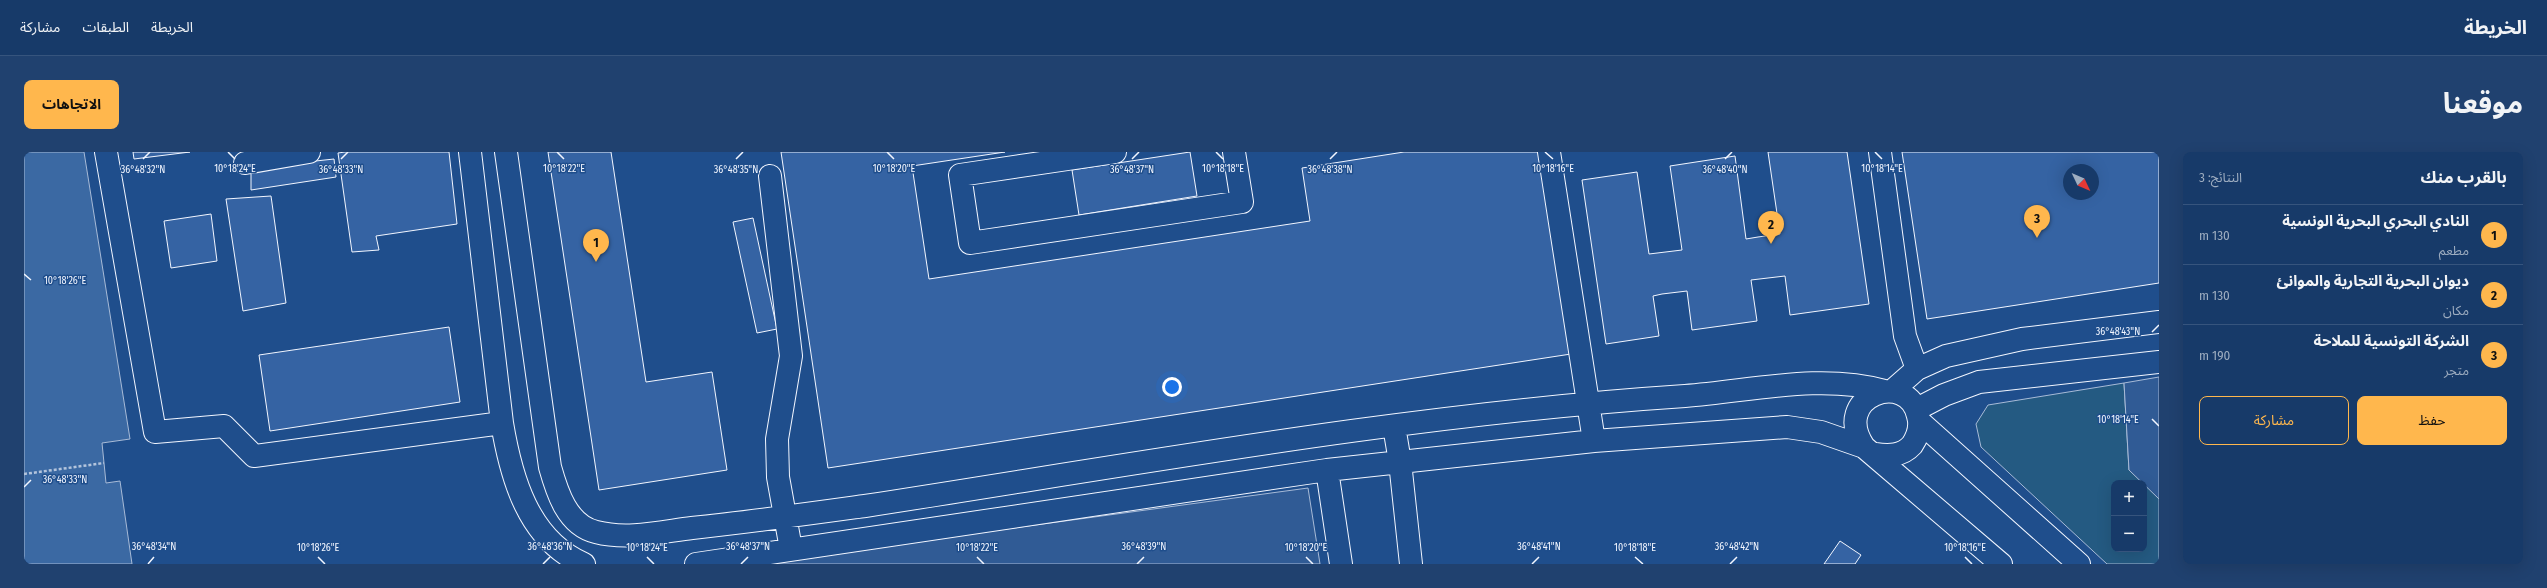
<!DOCTYPE html>
<html lang="ar">
<head>
<meta charset="utf-8">
<style>
	:root { --surface:#173a69; --page:#20416f; --text:#f1f3f6; --muted:#9eadc0; --line:#36547d; --accent:#ffb74d }
	body { margin:0; font-family:"Fira Sans Condensed","Noto Sans Arabic",sans-serif; background:var(--page); color:var(--text); direction:rtl }
	.controls { position:absolute; right:12px; bottom:12px; display:grid; overflow:hidden; border-radius:8px; box-shadow:0 4px 16px #0002 }
	.controls button { width:36px; height:36px; display:grid; place-items:center; padding:0; border:0; border-bottom:1px solid var(--line); background:var(--surface); color:var(--text); font:20px sans-serif }
	.compass { position:absolute; left:2039px; top:12px; width:36px; height:36px; border-radius:50%; background:var(--surface); box-shadow:0 4px 16px #0002; rotate:134deg }
	.you { position:absolute; left:1148px; top:235px; width:14px; height:14px; margin:-10px; border:3px solid #fff; border-radius:50%; background:#1a73e8; box-shadow:0 0 0 6px #1a73e833 }
	.badge { display:grid; place-items:center; width:26px; height:26px; border-radius:50%; background:var(--accent); color:#111; font-size:13px; font-weight:700 }
	.pin { position:absolute; translate:-50% -33px; filter:drop-shadow(0 1px 2px #0008) }
	.pin::after { content:''; position:absolute; top:21px; width:14px; height:12px; background:inherit; clip-path:polygon(0 0,100% 0,50% 100%) }
	.list { margin:0; padding:0; list-style:none }
	h2 { display:flex; justify-content:space-between; align-items:center; height:52px; margin:0; padding:0 16px; font-size:17px }
	h2 small { font-size:13px; font-weight:400; color:var(--muted) }
	.list li { display:grid; grid-template-columns:26px 1fr auto; gap:12px; align-items:center; box-sizing:border-box; height:60px; padding:0 16px; border-top:1px solid var(--line) }
	.list b { display:block; font-size:15px; white-space:nowrap }
	.list p { margin:0; font-size:13px; white-space:nowrap; color:var(--muted) }
	.list em { font-size:13px; font-style:normal; color:var(--muted) }
	.actions { display:flex; gap:8px; padding:12px 16px }
	.actions a { flex:1; padding:9px 0; border:1px solid var(--accent); border-radius:8px; text-align:center; font-size:14px; color:var(--accent) }
	.actions .main { background:var(--accent); color:#111 }
	.map { position:relative; flex:none; width:2135px; height:412px; overflow:hidden; direction:ltr; border-radius:8px }
	header { display:flex; align-items:center; gap:24px; box-sizing:border-box; height:56px; padding:0 20px; background:var(--surface); border-bottom:1px solid var(--line) }
	header strong { font-size:19px }
	nav { display:flex; gap:22px; margin-inline-start:auto; font-size:14px }
	.intro { display:flex; align-items:center; justify-content:space-between; box-sizing:border-box; height:96px; padding:0 24px }
	h1 { margin:0; font-size:28px }
	.button { padding:10px 18px; border-radius:8px; background:var(--accent); color:#111; font-size:14px; font-weight:700 }
	main { display:flex; gap:24px; padding:0 24px }
	aside { flex:1; background:var(--surface); border-radius:8px; box-shadow:0 4px 16px #0002 }
	.map>svg:first-child { display:block }
	.green { fill:#245a82; stroke:#a8bbd7 }
	.parking { fill:#305b95; stroke:#a8bbd7 }
	.water { fill:#3b69a3; stroke:#a8bbd7 }
	.building { fill:#3563a3; stroke:#f2f6ff; fill-rule:evenodd }
	.lines { fill:none; stroke-linecap:round; stroke-linejoin:round }
	.minor-casing { stroke:#f2f6ff; stroke-width:24 }
	.path { stroke:#b3c4dc; stroke-width:2.5; stroke-dasharray:3 2; stroke-linecap:butt }
	.minor { stroke:#1f4e8c; stroke-width:22 }
	.ticks { fill:none; stroke:#f2f6ff; stroke-width:1.5 }
	.ticks-label { font-size:10px; text-anchor:middle; fill:#f2f6ff; stroke:#1f4e8c; stroke-width:3; stroke-linejoin:round; paint-order:stroke }
</style>
</head>
<body>
<header>
<strong>الخريطة</strong>
<nav><a>الخريطة</a><a>الطبقات</a><a>مشاركة</a></nav>
</header>
<div class="intro"><h1>موقعنا</h1><a class="button">الاتجاهات</a></div>
<main>
<aside>
<h2>بالقرب منك<small>النتائج: 3</small></h2>
<ul class="list">
<li><span class="badge">1</span><div><b>النادي البحري البحرية الونسية</b><p>مطعم</p></div><em>130 m</em></li>
<li><span class="badge">2</span><div><b>ديوان البحرية التجارية والموانئ</b><p>مكان</p></div><em>130 m</em></li>
<li><span class="badge">3</span><div><b>الشركة التونسية للملاحة</b><p>متجر</p></div><em>190 m</em></li>
</ul>
<div class="actions"><a class="main">حفظ</a><a>مشاركة</a></div>
</aside>
<div class="map">
<svg width="2135" height="412" viewBox="0 0 2135 412">
	<rect width="100%" height="100%" fill="#1f4e8c"/>
	<path class="green" d="M 2100,231 L 2105,318 L 2119,331 L 2090,331 L 2090,397 L 2120,397 L 2120,332 L 2135,347 L 2135,412 L 2083,412 L 1957,295 L 1952,272 L 1964,253 Z"/>
	<path class="parking" d="M 2135,225 L 2135,347 L 2105,318 L 2100,231 Z
		M 1284,336 L 1296,412 L 724,412 Z"/>
	<path class="water" d="M 0,0 L 60,0 L 106,287 L 78,291 L 82,331 L 96,329 L 108,412 L 0,412 Z"/>
	<path class="building" d="M 109,0 L 166,0 L 110,7 Z
		M 321,0 L 425,0 L 433,72 L 352,84 L 355,98 L 328,100 L 314,1 Z
		M 524,0 L 587,0 L 622,230 L 688,220 L 703,318 L 575,338 Z
		M 757,0 L 981,0 L 888,14 L 905,127 L 1286,69 L 1278,16 L 1380,0 L 1517,0 L 1547,202 L 804,316 Z
		M 1166,0 L 1173,44 L 1055,63 L 1048,18 Z
		M 1744,0 L 1823,0 L 1845,152 L 1766,163 L 1761,124 L 1727,128 L 1733,169 L 1668,178 L 1663,139 L 1638,142 L 1629,144 L 1635,184 L 1582,192 L 1558,28 L 1613,20 L 1625,102 L 1658,98 L 1646,14 L 1711,4 L 1722,87 L 1734,85 L 1756,82 Z
		M 1878,0 L 2135,0 L 2135,131 L 1903,167 ZM 2045,18 L 2069,18 L 2069,42 L 2045,42 Z
		M 310,7 L 312,25 L 227,38 L 227,16 Z
		M 247,44 L 262,151 L 219,159 L 202,47 Z
		M 187,62 L 193,109 L 147,116 L 140,69 Z
		M 729,66 L 753,177 L 733,181 L 709,70 Z
		M 425,175 L 436,250 L 246,279 L 235,203 Z
		M 1816,389 L 1837,403 L 1831,412 L 1800,412 Z"/>
	<g class="lines">
		<defs>
			<path id="minor" d="M 82,0 L 131,280 L 200,274 L 230,304 L 478,271
				M 446,0 L 478,271 C 487,325 504,388 560,412
				M 482,0 L 526,315 C 533,340 543,373 572,380 C 603,388 636,380 668,376 C 726,370 783,362 841,354 C 1113,312 1386,262 1661,244 C 1728,239 1796,221 1861,239
				M 1091,0 L 936,23 L 946,91 L 1218,50 L 1210,0
				M 1525,0 L 1570,289
				M 1856,0 L 1881,184 L 1893,217
				M 221,11 L 285,0
				M 746,24 L 767,204 L 753,287 L 754,325 L 767,397
				M 1868,239 L 1893,217 L 1922,204 L 1998,187 L 2135,170
				M 1893,257 L 1920,243 L 1955,230 L 2135,210
				M 1896,270 L 2055,412
				M 1370,274 L 1376,310 L 1387,412
				M 1851,302 C 1865,304 1878,304 1888,293 C 1894,284 1897,274 1894,264 C 1884,217 1806,244 1840,295 L 1977,412
				M 1303,318 L 1317,412
				M 672,412 L 1303,318 L 1570,289 L 1763,275 L 1797,280 L 1840,295"/>
		</defs>
		<use href="#minor" class="minor-casing"/>
		<path class="path" d="M 0,322 L 80,311"/>
		<use href="#minor" class="minor"/>
	</g>
	<path class="ticks" d="M 204,0 L 211,7M 533,0 L 540,7M 863,0 L 870,7M 1192,0 L 1199,7M 1521,0 L 1529,7M 1851,0 L 1858,7M 119,7 L 126,0M 317,7 L 324,0M 712,7 L 719,0M 1108,7 L 1115,0M 1306,7 L 1313,0M 1701,7 L 1708,0M 0,122 L 7,128M 2128,180 L 2135,173M 2128,267 L 2135,274M 0,335 L 7,328M 294,405 L 301,412M 623,405 L 630,412M 953,405 L 960,412M 1282,405 L 1289,412M 1611,405 L 1619,412M 1941,405 L 1948,412M 124,412 L 130,405M 519,412 L 526,405M 717,412 L 724,405M 1113,412 L 1120,405M 1508,412 L 1515,405M 1706,412 L 1713,405"/>
	<g class="ticks-label">
		<text x="211" y="20">10°18'24"E</text>
		<text x="540" y="20">10°18'22"E</text>
		<text x="870" y="20">10°18'20"E</text>
		<text x="1199" y="20">10°18'18"E</text>
		<text x="1529" y="20">10°18'16"E</text>
		<text x="1858" y="20">10°18'14"E</text>
		<text x="119" y="21">36°48'32"N</text>
		<text x="317" y="21">36°48'33"N</text>
		<text x="712" y="21">36°48'35"N</text>
		<text x="1108" y="21">36°48'37"N</text>
		<text x="1306" y="21">36°48'38"N</text>
		<text x="1701" y="21">36°48'40"N</text>
		<text x="41" y="132">10°18'26"E</text>
		<text x="2094" y="183">36°48'43"N</text>
		<text x="2094" y="271">10°18'14"E</text>
		<text x="41" y="331">36°48'33"N</text>
		<text x="130" y="398">36°48'34"N</text>
		<text x="526" y="398">36°48'36"N</text>
		<text x="724" y="398">36°48'37"N</text>
		<text x="1120" y="398">36°48'39"N</text>
		<text x="1515" y="398">36°48'41"N</text>
		<text x="1713" y="398">36°48'42"N</text>
		<text x="294" y="399">10°18'26"E</text>
		<text x="623" y="399">10°18'24"E</text>
		<text x="953" y="399">10°18'22"E</text>
		<text x="1282" y="399">10°18'20"E</text>
		<text x="1611" y="399">10°18'18"E</text>
		<text x="1941" y="399">10°18'16"E</text>
	</g>
</svg>
<div class="controls">
<button>+</button>
<button>−</button>
</div>
<svg class="compass" viewBox="-18 -18 36 36"><path d="M0-13l5 13h-10z" fill="#e53935"/><path d="M0 13l5-13h-10z" fill="#9eadc0"/></svg>
<div class="you"></div>
<div class="pin badge" style="left:572px;top:110px">1</div>
<div class="pin badge" style="left:1747px;top:92px">2</div>
<div class="pin badge" style="left:2013px;top:86px">3</div>
</div>
</main>
</body>
</html>
